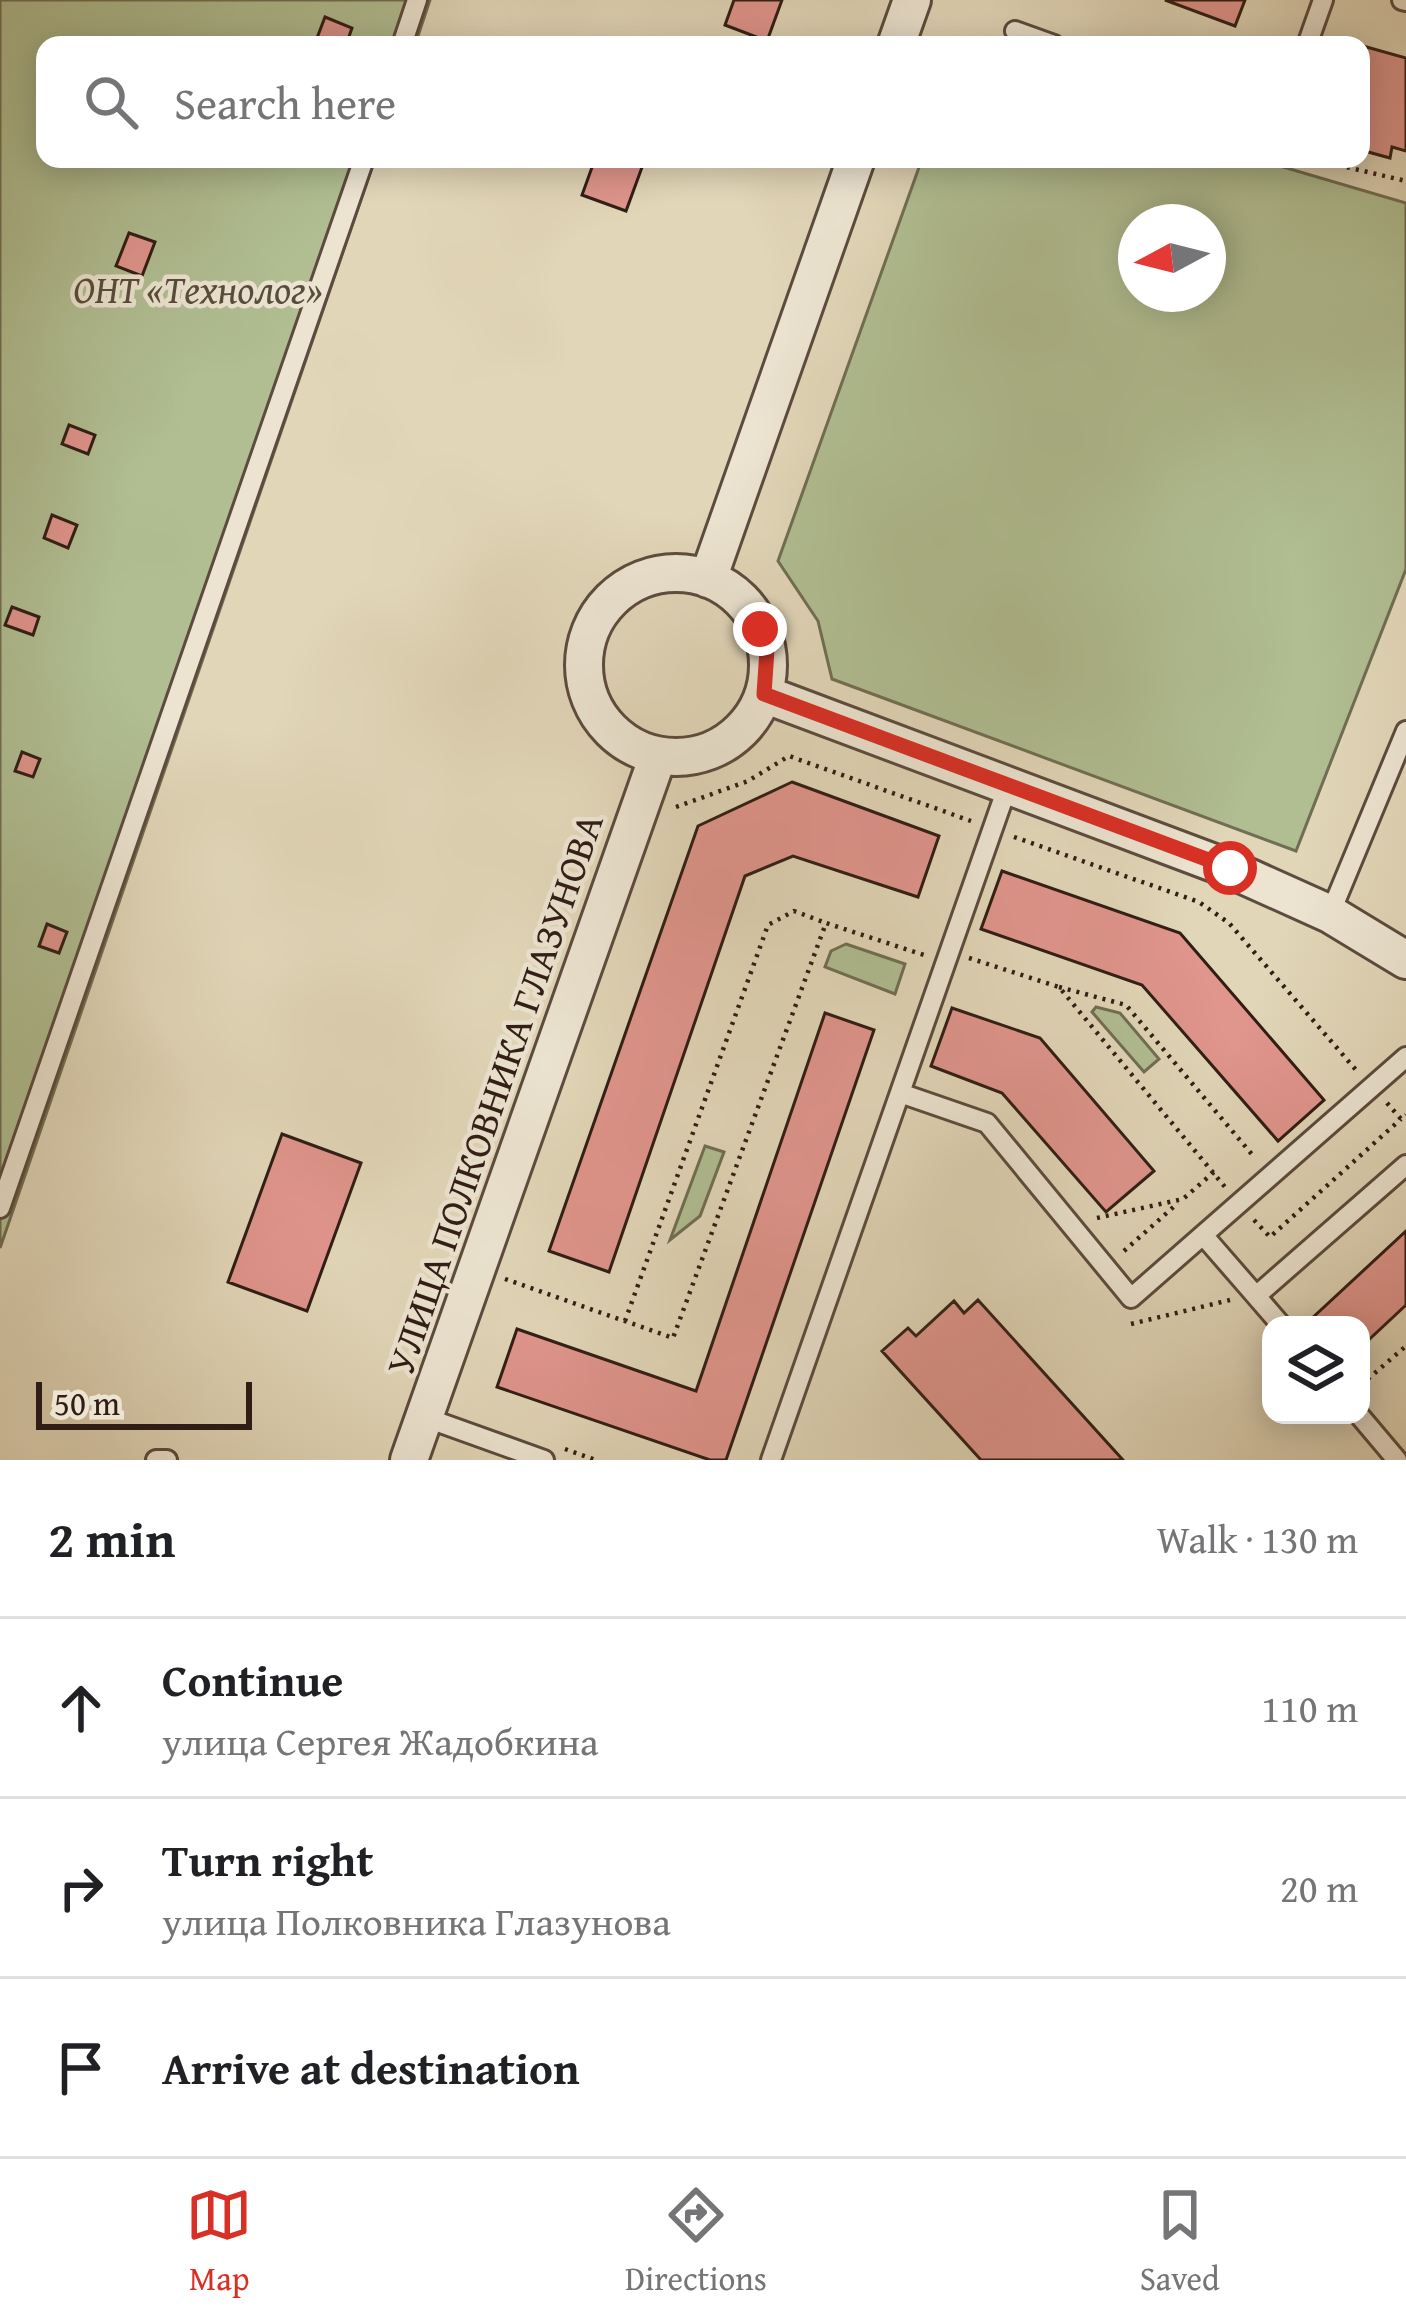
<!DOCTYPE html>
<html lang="en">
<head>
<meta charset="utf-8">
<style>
	:root { --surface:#fff; --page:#f6f6f6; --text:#202124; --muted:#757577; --line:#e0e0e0; --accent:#d93025 }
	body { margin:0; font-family:"Gentium Book Plus",serif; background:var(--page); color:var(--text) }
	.controls { position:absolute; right:36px; bottom:36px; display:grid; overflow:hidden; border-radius:24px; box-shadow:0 6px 30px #0003 }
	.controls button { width:108px; height:108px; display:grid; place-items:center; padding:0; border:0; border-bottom:3px solid var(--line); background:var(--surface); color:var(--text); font:60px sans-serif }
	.compass { position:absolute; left:1118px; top:204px; width:108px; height:108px; border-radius:50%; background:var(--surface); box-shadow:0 6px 30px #0003; rotate:263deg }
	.scale { position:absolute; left:36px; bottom:30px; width:216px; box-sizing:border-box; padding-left:12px; border:6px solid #301d15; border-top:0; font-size:33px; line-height:42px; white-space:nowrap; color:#301d15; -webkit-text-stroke:9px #ece4d1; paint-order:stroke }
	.stop { position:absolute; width:36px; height:36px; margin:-27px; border:9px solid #d93025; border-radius:50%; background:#fff }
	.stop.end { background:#d93025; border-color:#fff; box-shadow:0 3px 12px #0008 }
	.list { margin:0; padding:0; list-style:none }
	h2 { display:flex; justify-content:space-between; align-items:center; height:156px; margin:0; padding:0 48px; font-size:51px }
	h2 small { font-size:39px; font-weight:400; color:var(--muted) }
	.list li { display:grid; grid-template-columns:78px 1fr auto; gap:36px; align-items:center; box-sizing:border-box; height:180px; padding:0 48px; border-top:3px solid var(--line) }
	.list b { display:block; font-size:45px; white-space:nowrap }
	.list p { margin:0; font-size:39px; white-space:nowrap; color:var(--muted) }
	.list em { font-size:39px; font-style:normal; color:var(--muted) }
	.icon { flex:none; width:66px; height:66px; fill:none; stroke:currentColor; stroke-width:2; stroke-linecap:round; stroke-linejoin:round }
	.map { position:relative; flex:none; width:1406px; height:1460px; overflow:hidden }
	.search { position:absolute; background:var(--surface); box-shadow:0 6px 30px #0003; left:36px; right:36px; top:36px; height:132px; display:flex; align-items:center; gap:30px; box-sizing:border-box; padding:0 42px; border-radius:24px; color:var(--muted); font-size:45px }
	.sheet { height:696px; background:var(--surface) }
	nav { display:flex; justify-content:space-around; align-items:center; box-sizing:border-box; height:168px; border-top:3px solid var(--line); background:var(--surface); font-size:33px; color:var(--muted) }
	nav a { display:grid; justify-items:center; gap:6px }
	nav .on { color:var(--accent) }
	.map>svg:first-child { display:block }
	.green { fill:#b0be92; stroke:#706e54; stroke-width:3; fill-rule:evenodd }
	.building { fill:#e0958d; stroke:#301d15; stroke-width:3 }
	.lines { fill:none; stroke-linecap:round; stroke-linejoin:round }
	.service-casing { stroke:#5c4b3e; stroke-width:24 }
	.minor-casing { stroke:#5c4b3e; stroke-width:42 }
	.path { stroke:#301d15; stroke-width:4.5; stroke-dasharray:3 6; stroke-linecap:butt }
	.service { stroke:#ece4d1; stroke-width:18 }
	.minor { stroke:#ece4d1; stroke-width:36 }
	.route { stroke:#d93025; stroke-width:15 }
	.labels { text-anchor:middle; stroke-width:9; stroke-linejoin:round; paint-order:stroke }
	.park-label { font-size:39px; font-style:italic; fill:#564d3a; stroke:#ece4d1 }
	.street-label { font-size:39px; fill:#301d15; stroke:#ece4d1 }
</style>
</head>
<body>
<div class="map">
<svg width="1406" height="1460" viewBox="0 0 1406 1460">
	<rect width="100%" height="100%" fill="#e1d6b8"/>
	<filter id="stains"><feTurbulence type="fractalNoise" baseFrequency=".00167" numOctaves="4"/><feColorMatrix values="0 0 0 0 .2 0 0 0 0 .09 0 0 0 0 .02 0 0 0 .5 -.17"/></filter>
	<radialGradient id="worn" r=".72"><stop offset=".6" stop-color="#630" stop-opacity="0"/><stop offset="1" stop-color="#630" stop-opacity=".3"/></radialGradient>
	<path class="green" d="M 0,0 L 430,0 L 415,45 L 45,45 L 45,159 L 375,159 L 0,1248 Z
		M 922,159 L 1256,159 L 1406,203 L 1406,569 L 1296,851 L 832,679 L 818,621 L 778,561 ZM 1136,222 L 1208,222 L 1208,294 L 1136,294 Z
		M 846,944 L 905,964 L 895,994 L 825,967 L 831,951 Z
		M 1096,1007 L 1120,1013 L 1159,1059 L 1144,1072 L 1092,1012 Z
		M 705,1146 L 724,1152 L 700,1216 L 670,1240 Z"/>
	<path class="building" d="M 734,0 L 782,0 L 767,41 L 725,25 Z
		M 1165,0 L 1245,0 L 1235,26 Z
		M 325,17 L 352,28 L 346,45 L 317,38 Z
		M 1363,46 L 1406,58 L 1406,151 L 1392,147 L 1390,158 L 1361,150 Z
		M 595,159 L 645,159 L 626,211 L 582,195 Z
		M 129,233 L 155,242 L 142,276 L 116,266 Z
		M 69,425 L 95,435 L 88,454 L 62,444 Z
		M 52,515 L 77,525 L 68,548 L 44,538 Z
		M 12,607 L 39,617 L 33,635 L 5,625 Z
		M 22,752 L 40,759 L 33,777 L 15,771 Z
		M 792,782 L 939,836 L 918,897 L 793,856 L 745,876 L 609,1272 L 549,1251 L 698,826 Z
		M 1002,871 L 1180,933 L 1324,1100 L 1278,1141 L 1142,985 L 981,929 Z
		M 47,924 L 67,932 L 59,953 L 39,946 Z
		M 952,1008 L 1040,1038 L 1154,1171 L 1106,1212 L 1002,1093 L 931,1066 Z
		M 825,1013 L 874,1030 L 726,1460 L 710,1460 L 497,1387 L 517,1329 L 696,1391 Z
		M 282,1134 L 361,1163 L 307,1311 L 228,1282 Z
		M 1406,1231 L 1406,1305 L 1361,1347 L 1361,1325 L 1313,1325 L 1309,1321 Z
		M 978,1300 L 1123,1460 L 981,1460 L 882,1351 L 908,1328 L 916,1336 L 954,1301 L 964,1313 Z"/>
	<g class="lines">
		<defs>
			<path id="service" d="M 1402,0 L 1406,1
				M 1015,31 L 1054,45
				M 402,45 L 417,0
				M 1307,45 L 1323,0
				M 1330,914 L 1406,731
				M 900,1093 L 987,1123 L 1131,1298 L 1406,1057
				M 0,1208 L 364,159
				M 1203,1235 L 1256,1296 L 1406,1165
				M 1256,1296 L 1281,1325
				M 1359,1415 L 1397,1460
				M 424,1417 L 544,1460
				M 156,1460 L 167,1460
				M 771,1460 L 1008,785"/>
			<path id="minor" d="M 896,45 L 912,0
				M584 665a92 92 0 1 1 184 0a92 92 0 1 1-184 0Z
				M 708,579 L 856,159
				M 764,694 L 1230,869 L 1330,914 L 1406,960
				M 409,1460 L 658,756"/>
		</defs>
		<use href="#service" class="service-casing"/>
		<use href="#minor" class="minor-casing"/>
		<path class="path" d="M 1312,159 L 1406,181
			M 676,807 L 748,781 L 789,756 L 971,821
			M 1014,837 L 1199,902 L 1229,923 L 1356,1070
			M 969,958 L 1059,987 L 1225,1187
			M 1059,987 L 1126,1005 L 1255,1158
			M 1387,1103 L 1401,1119 L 1406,1115
			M 1097,1218 L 1183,1199 L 1214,1172
			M 1254,1220 L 1270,1237 L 1401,1119
			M 1124,1251 L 1178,1203
			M 505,1279 L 673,1338 L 826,923 L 927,956
			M 625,1321 L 768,925 L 794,911 L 826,923
			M 1131,1324 L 1230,1300
			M 1361,1385 L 1406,1346
			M 565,1449 L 596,1460"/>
		<use href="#service" class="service"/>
		<use href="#minor" class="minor"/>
	</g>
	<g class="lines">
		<path class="route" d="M 760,629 L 767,650 L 764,694 L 1230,868"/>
	</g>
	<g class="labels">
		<g class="park-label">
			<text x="198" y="303">ОНТ «Технолог»</text>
		</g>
		<g class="street-label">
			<text transform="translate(494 1094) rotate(-71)" y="14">УЛИЦА ПОЛКОВНИКА ГЛАЗУНОВА</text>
		</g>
	</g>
	<rect width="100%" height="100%" filter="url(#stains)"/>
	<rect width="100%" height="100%" fill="url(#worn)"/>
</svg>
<div class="controls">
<button><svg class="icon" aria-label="layers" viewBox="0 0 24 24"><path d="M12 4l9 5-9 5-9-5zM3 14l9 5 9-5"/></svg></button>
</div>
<svg class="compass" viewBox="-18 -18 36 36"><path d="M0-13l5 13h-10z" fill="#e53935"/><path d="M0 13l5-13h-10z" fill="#757577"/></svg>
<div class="scale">50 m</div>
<div class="stop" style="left:1230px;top:868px"></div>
<div class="stop end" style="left:760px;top:629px"></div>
<div class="search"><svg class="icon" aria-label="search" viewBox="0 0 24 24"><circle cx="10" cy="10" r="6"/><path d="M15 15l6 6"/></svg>Search here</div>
</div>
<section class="sheet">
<h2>2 min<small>Walk · 130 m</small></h2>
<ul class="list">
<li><svg class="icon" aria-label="ahead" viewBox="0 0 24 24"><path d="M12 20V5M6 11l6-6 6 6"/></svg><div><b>Continue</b><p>улица Сергея Жадобкина</p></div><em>110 m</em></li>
<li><svg class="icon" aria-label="right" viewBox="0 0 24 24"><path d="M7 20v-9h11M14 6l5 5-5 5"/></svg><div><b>Turn right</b><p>улица Полковника Глазунова</p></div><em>20 m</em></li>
<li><svg class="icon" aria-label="arrive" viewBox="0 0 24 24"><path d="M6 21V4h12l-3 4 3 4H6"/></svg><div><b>Arrive at destination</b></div></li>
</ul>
</section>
<nav>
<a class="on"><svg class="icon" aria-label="map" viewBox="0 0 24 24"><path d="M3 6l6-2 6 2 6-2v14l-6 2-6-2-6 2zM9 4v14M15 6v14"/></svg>Map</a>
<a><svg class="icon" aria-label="directions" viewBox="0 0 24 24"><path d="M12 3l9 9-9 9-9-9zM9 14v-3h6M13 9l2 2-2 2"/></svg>Directions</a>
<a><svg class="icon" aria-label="saved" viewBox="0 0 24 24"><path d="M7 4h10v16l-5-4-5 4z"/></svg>Saved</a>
</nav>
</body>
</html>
